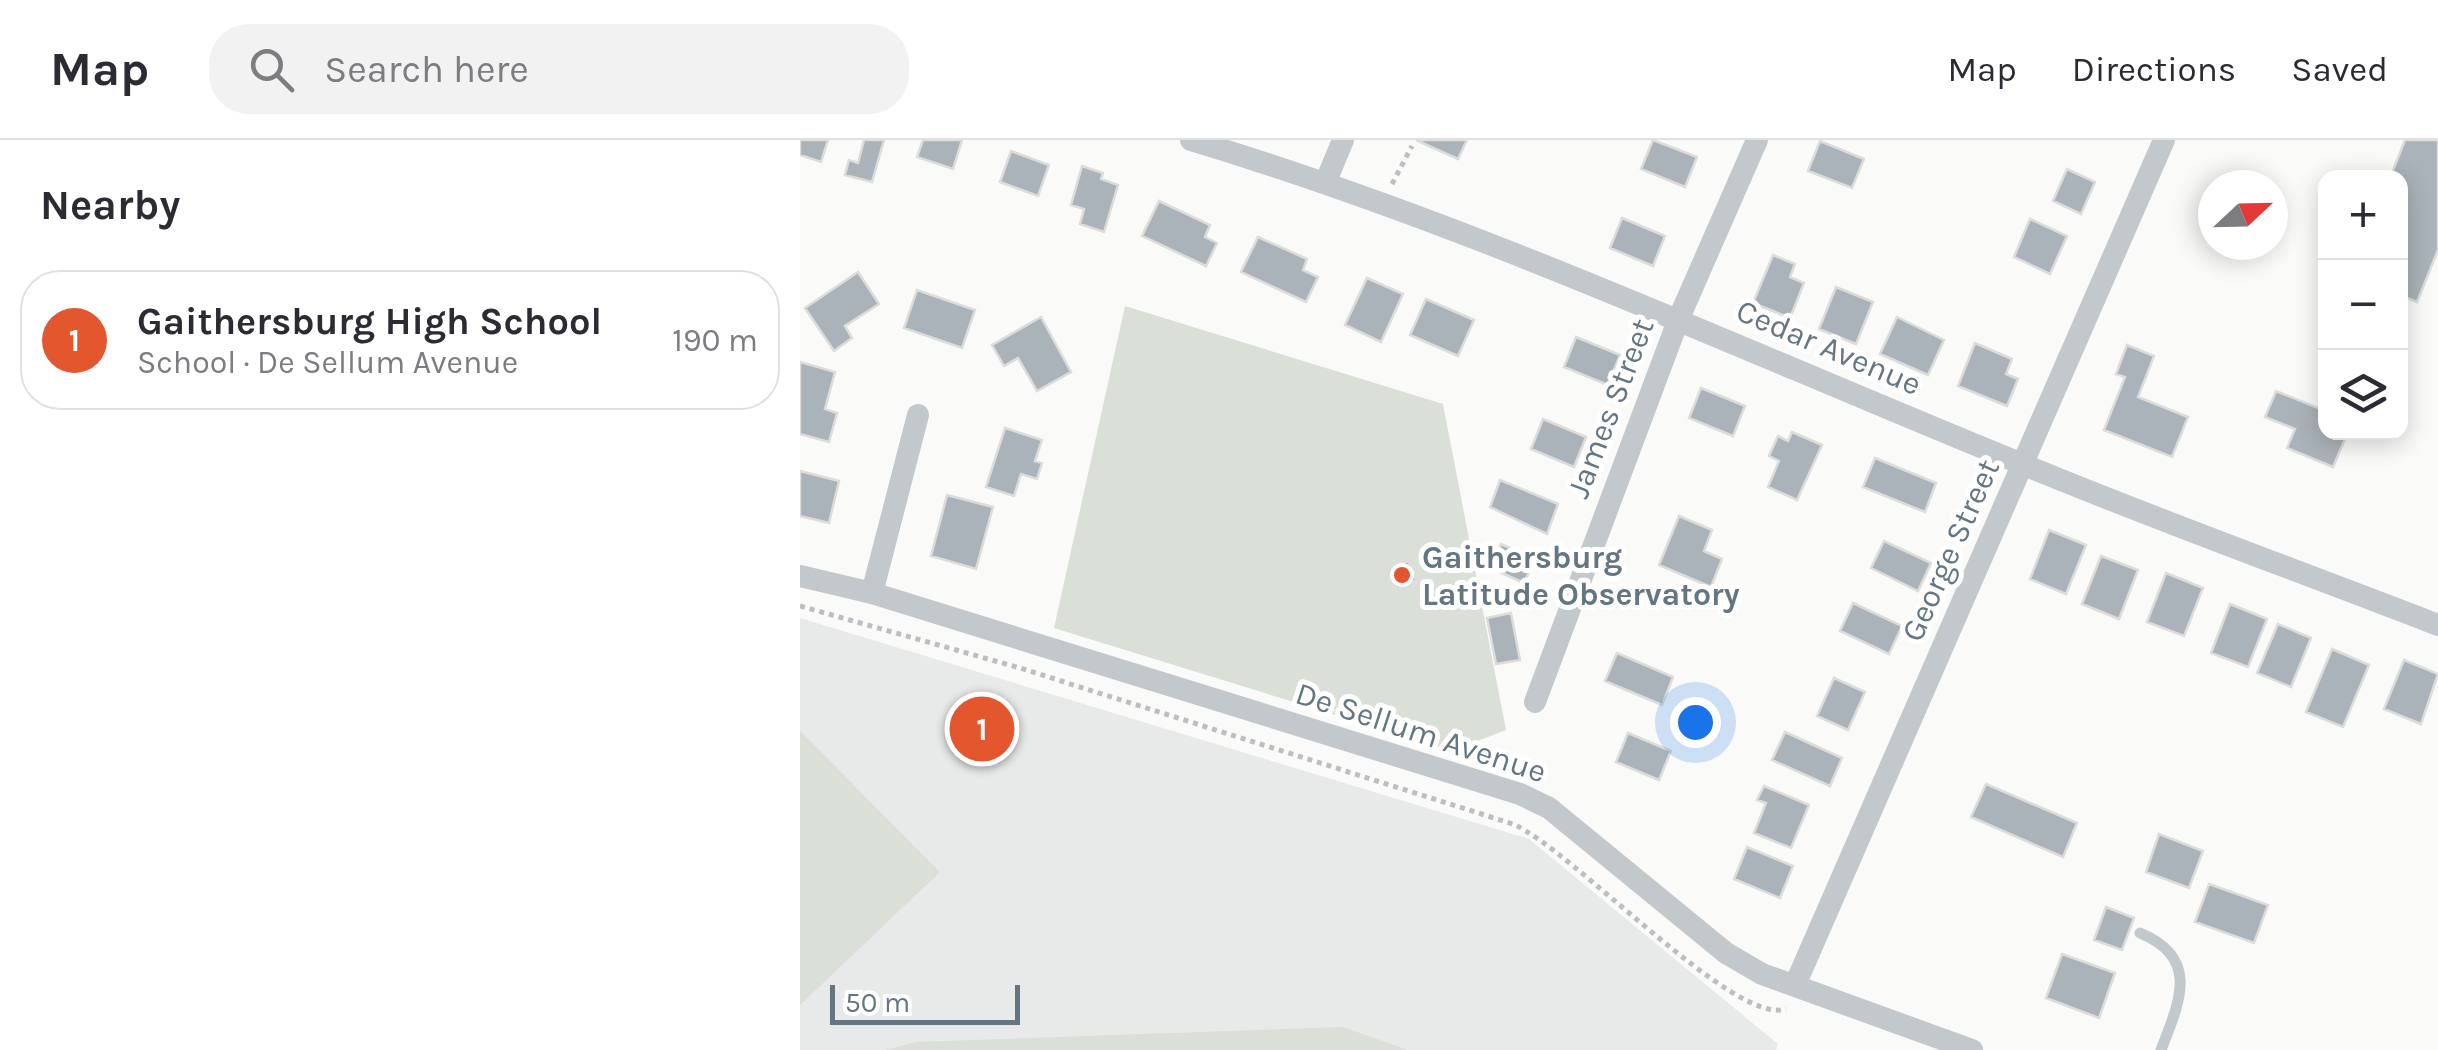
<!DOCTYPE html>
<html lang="en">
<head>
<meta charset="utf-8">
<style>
	:root { --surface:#fff; --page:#f2f2f3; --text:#2b2b33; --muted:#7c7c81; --line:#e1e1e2; --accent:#e4572e }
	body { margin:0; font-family:Karla,sans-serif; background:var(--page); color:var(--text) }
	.controls { position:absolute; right:30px; top:30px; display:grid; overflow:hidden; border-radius:20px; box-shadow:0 5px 25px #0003 }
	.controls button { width:90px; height:90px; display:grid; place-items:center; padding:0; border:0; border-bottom:2px solid var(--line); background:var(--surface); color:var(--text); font:50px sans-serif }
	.compass { position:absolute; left:1398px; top:30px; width:90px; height:90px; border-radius:50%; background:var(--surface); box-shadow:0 5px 25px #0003; rotate:68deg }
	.scale { position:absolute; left:30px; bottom:25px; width:190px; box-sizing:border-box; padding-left:10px; border:5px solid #657683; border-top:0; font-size:28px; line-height:35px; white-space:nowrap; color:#657683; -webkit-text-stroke:8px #fff; paint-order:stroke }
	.you { position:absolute; left:895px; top:582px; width:35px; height:35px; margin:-25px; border:8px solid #fff; border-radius:50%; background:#1a73e8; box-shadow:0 0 0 15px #1a73e833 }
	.badge { display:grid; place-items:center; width:65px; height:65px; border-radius:50%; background:var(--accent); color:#fff; font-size:32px; font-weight:700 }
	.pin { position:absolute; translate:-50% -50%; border:5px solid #fff; box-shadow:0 2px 10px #0006 }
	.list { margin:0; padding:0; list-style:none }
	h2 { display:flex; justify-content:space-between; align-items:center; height:130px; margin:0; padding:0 40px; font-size:42px }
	h2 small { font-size:32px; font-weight:400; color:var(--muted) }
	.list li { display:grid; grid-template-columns:65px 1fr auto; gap:30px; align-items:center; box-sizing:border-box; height:140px; margin:0 20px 20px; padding:0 20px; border:2px solid var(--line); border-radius:40px }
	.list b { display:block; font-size:38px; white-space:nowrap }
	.list p { margin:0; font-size:32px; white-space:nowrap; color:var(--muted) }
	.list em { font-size:32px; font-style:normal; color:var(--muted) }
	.icon { flex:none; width:55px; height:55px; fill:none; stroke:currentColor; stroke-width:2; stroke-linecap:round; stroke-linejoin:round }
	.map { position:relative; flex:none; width:1638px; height:910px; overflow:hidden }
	header { display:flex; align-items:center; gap:60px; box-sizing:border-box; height:140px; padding:0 50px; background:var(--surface); border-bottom:2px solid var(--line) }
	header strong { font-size:48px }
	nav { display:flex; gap:55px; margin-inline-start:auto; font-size:35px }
	.search { width:700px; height:90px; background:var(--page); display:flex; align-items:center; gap:25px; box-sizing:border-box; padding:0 35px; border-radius:40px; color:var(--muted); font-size:38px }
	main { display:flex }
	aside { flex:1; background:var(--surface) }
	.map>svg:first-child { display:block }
	.built { fill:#e8e9e9 }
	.green { fill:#dadfd7 }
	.building { fill:#aab3b9; stroke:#dcdcda; stroke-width:2.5 }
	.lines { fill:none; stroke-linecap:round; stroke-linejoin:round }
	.path { stroke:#bbbfc2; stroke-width:5; stroke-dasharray:5 5; stroke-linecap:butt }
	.service { stroke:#c3c8cc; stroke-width:11 }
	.minor { stroke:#c3c8cc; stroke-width:22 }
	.poi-dot { fill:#e4572e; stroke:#fff; stroke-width:4 }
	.labels { text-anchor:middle; stroke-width:10; stroke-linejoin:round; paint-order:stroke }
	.street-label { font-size:32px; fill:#657683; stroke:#fff }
	.poi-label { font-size:32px; font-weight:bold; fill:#657683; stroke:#fff; text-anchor:start }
</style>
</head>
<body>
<header>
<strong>Map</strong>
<div class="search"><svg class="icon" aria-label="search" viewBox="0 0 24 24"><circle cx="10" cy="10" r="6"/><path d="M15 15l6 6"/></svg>Search here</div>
<nav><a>Map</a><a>Directions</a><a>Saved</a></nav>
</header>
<main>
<aside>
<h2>Nearby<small></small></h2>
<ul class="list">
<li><span class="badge">1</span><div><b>Gaithersburg High School</b><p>School · De Sellum Avenue</p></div><em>190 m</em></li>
</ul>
</aside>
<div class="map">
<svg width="1638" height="910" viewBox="0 0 1638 910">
	<rect width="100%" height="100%" fill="#fafaf8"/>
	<path class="built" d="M 0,478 L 729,699 L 978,904 L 976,910 L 0,910 Z"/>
	<path class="green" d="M 325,166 L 643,264 L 706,590 L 652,611 L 254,488 Z
		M 0,591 L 140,732 L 0,865 Z
		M 543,887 L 608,910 L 85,910 L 117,902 Z"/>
	<path class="building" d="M 0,0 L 28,0 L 21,22 L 0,15 Z
		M 64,0 L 84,0 L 72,42 L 45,35 L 49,20 L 58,23 Z
		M 123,0 L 162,0 L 153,29 L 117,17 Z
		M 616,0 L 667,0 L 658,19 Z
		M 853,0 L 897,17 L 885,47 L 841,29 Z
		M 1605,0 L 1638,0 L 1638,110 L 1617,162 L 1600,155 L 1600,38 L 1590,38 Z
		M 1020,1 L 1064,19 L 1052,48 L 1008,31 Z
		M 211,11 L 249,25 L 238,56 L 200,42 Z
		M 282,26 L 303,33 L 301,39 L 318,45 L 304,92 L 280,84 L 284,69 L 271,65 Z
		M 1267,29 L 1295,42 L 1281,74 L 1253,61 Z
		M 359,61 L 410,85 L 405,97 L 417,103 L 406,126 L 342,96 Z
		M 822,78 L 865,96 L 853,126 L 810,108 Z
		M 1230,79 L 1267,96 L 1250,134 L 1214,117 Z
		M 458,97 L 507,119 L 503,130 L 518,137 L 506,162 L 441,132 Z
		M 973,115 L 995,124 L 990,137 L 1004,143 L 990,178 L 953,163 Z
		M 58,132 L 79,164 L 45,186 L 52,198 L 34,211 L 5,168 Z
		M 567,138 L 603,154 L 581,202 L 545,185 Z
		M 1036,147 L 1073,162 L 1056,204 L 1019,189 Z
		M 117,150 L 175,170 L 162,208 L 104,188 Z
		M 626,159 L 674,180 L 658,216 L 610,195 Z
		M 241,177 L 271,232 L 237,251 L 218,218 L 204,226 L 192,205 Z
		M 1097,177 L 1144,200 L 1128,235 L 1080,214 Z
		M 776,197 L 820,215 L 808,245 L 764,227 Z
		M 1175,203 L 1212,219 L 1206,234 L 1218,239 L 1207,266 L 1158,246 Z
		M 1327,205 L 1354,216 L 1338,257 L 1388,277 L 1372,317 L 1304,290 L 1325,237 L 1316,234 Z
		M 0,222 L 35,232 L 25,269 L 37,273 L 29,302 L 0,294 Z
		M 901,248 L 945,266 L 933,296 L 889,278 Z
		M 1476,251 L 1526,271 L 1526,292 L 1548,292 L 1533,327 L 1487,308 L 1495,289 L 1465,277 Z
		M 743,279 L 786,297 L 774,327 L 731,309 Z
		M 205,288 L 242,300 L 235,321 L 242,323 L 237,339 L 221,334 L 214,356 L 186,347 Z
		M 992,292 L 1022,305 L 997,360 L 968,347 L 979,321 L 969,316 L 978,296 L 988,301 Z
		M 1075,318 L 1136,343 L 1125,372 L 1063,347 Z
		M 0,331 L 39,341 L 29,383 L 0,376 Z
		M 700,340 L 758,364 L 747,394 L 690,367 Z
		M 147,355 L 193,367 L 176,429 L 131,416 Z
		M 879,376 L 912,390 L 904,411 L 922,419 L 911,447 L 859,425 Z
		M 1249,390 L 1286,405 L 1266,454 L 1230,439 Z
		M 1084,401 L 1131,423 L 1118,451 L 1071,428 Z
		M 701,404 L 735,419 L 724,443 L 691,428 Z
		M 1301,416 L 1338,430 L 1319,479 L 1282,464 Z
		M 608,421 L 616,440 L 597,449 L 589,430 Z
		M 1366,433 L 1403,448 L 1384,496 L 1347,482 Z
		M 1053,463 L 1102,486 L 1089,514 L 1040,491 Z
		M 1430,464 L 1467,479 L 1448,527 L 1411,513 Z
		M 711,473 L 720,520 L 696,524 L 687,478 Z
		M 1478,484 L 1511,498 L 1491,547 L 1457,533 Z
		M 1532,509 L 1569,525 L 1543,587 L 1506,572 Z
		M 817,513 L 873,537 L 862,565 L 805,541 Z
		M 1604,520 L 1638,534 L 1621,584 L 1584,569 Z
		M 1034,538 L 1065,552 L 1048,590 L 1017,576 Z
		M 985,592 L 1042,618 L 1030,646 L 972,620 Z
		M 828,593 L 871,611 L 859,640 L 816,622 Z
		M 1186,644 L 1277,683 L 1263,717 L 1171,677 Z
		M 964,646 L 1009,665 L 991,708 L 954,693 L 966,663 L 957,660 Z
		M 1359,694 L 1403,711 L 1389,748 L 1346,732 Z
		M 947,707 L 993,726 L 980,758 L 934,739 Z
		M 1409,744 L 1468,765 L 1454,803 L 1395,782 Z
		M 1306,767 L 1334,778 L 1322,810 L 1294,800 Z
		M 1262,814 L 1315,833 L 1299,878 L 1246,858 Z"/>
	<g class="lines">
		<path class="path" d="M 592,44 L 612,6
			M 0,466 L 220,528 L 713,684 C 774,711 934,886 986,869"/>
		<path class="service" d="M 1340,793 C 1400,818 1380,861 1361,910"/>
		<path class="minor" d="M 391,0 C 677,86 946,212 1222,324 C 1359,381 1499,431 1638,485
			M 526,41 L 543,0
			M 0,436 L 72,453 L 720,654 L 749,668 L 926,813 L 962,834 L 1172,910
			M 72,453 L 118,275
			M 735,562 L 879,178 L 957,0
			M 995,845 L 1364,0"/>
	</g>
	<circle class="poi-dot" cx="602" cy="435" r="10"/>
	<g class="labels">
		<g class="street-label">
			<text transform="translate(1029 207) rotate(23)" y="11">Cedar Avenue</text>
			<text transform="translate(810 268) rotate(-69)" y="11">James Street</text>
			<text transform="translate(1150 410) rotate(-66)" y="11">George Street</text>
			<text transform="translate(621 592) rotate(18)" y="11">De Sellum Avenue</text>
		</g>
		<g class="poi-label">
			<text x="622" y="428">Gaithersburg<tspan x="622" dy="37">Latitude Observatory</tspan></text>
		</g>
	</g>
</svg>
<div class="controls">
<button>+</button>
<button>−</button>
<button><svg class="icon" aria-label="layers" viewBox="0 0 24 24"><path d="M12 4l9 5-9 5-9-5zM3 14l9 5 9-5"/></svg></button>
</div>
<svg class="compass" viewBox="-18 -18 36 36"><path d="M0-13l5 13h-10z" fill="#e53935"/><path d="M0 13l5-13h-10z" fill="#7c7c81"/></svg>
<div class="scale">50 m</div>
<div class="you"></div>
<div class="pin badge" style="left:182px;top:589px">1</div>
</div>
</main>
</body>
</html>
